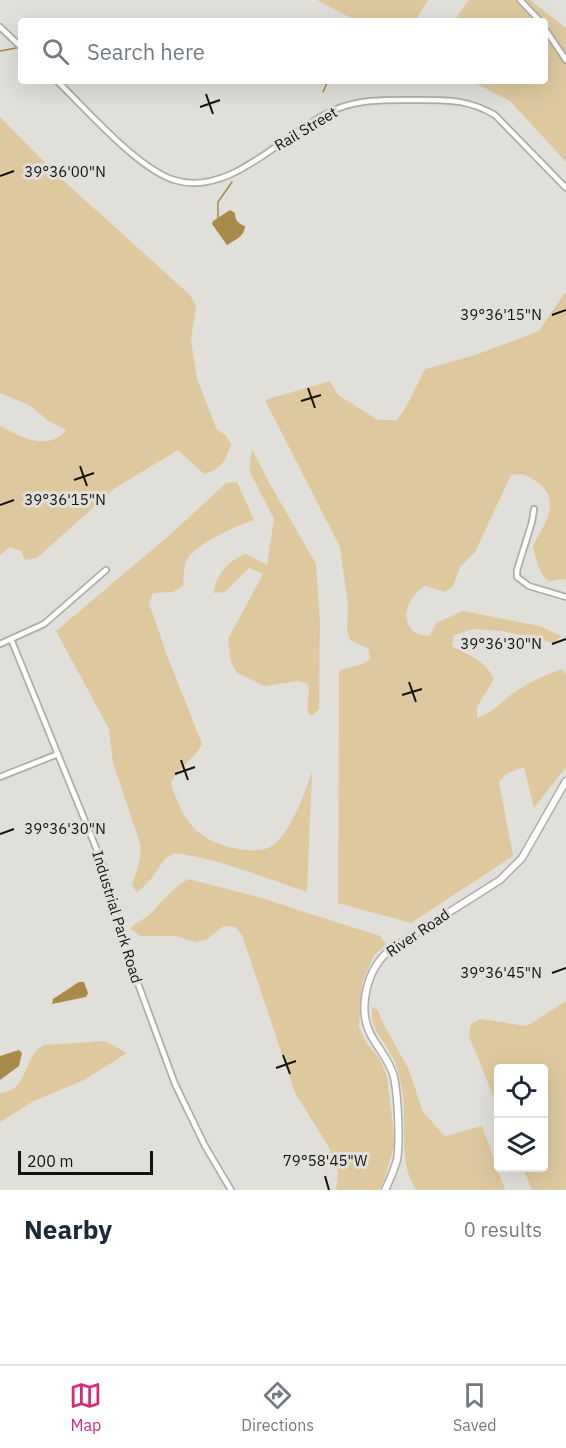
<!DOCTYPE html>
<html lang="en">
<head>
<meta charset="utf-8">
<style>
	:root { --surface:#fff; --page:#f6f6f7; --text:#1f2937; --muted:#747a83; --line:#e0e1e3; --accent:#db2777 }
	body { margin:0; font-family:"IBM Plex Sans",sans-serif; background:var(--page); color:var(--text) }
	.controls { position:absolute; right:18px; bottom:18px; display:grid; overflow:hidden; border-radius:6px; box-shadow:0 6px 24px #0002 }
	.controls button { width:54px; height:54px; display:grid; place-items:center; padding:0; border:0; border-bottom:2px solid var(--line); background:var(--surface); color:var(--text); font:30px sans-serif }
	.scale { position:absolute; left:18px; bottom:15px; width:135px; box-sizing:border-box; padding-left:6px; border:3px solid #141311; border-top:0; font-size:16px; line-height:21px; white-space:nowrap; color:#141311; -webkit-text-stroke:4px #e1dfd9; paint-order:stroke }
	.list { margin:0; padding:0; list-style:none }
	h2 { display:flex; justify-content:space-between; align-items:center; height:78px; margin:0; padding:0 24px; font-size:26px }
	h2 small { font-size:20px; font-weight:400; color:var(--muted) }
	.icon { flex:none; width:33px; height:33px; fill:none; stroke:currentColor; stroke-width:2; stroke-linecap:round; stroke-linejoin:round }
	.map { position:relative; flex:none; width:566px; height:1190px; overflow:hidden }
	.search { position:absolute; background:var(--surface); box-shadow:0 6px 24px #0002; left:18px; right:18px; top:18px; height:66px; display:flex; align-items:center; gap:15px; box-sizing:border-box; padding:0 21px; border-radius:6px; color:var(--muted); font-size:22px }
	.sheet { height:174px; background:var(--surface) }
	nav { display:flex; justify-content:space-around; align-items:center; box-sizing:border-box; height:84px; border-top:2px solid var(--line); background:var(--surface); font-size:16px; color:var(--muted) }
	nav a { display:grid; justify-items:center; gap:3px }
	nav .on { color:var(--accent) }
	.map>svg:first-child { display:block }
	.green { fill:#dec99f }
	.water { fill:#a88a49 }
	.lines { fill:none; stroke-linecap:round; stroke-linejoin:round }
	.stream { stroke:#a88a49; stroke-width:1.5 }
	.minor-casing { stroke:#b0ada9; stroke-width:8 }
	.tertiary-casing { stroke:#b0ada9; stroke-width:9 }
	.minor { stroke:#fff; stroke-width:4.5 }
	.tertiary { stroke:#fff; stroke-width:6 }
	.ticks { fill:none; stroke:#141311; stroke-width:2 }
	.labels { text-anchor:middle; stroke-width:6; stroke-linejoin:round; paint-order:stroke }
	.street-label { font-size:15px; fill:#141311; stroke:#e1dfd9 }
	.ticks-label { font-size:15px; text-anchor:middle; fill:#141311; stroke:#e1dfd9; stroke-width:6; stroke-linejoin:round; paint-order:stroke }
</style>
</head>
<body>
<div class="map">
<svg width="566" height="1190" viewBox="0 0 566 1190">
	<rect width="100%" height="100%" fill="#e1dfd9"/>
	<path class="green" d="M 317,0 L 428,0 L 415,21 L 356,21 Z
		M 469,0 L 530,0 L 566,28 L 566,162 L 510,101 L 471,81 L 545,81 L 545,21 L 454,21 Z
		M 0,117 L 56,174 L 190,295 L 196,306 L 191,340 L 197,379 L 217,430 L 226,435 L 231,445 C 224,462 223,468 204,474 L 178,450 L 115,488 L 37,558 L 25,560 L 21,551 L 10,547 L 0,555 L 0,426 C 21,437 48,452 66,430 L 47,420 L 31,406 L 0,393 Z
		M 566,291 L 566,579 L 549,581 C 538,574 536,557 533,546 C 544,524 563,500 537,482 C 528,475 522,473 511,475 L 475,552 L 460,567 L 453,586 L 445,592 L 425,586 C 403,599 396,635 430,636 L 436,623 L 463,611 L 540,626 L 561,636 L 554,643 L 503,631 L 474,629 L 454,635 L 452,646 C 468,655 485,660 494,679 L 477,707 L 477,718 C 492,713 500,703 512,694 C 529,682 544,675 563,669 L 566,675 L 566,767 L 534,808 L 524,767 L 506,774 L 499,782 L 513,856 L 411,923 L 338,903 L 339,670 L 360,665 L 370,659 L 369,649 L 350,640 L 347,629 L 348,605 L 340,547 L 265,400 L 330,381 L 338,395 L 378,420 L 397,420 L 406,407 L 425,369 L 475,355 L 539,331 Z
		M 252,449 L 271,486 L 316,564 L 320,623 L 319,709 L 312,716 L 308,713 C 306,703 311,694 308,684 L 298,681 L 265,686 L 237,673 L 231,662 L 228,639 L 263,574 L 249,568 L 225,592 L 214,593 C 214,576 231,558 246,554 L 267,565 L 274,519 L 249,470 Z
		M 237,482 L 254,520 C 237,525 198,543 188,558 C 183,566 184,577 183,586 L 173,592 L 153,593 L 149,603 L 168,658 L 202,744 C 194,760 179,766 171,783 C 182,821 198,842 238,849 C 248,850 261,852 270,847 C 290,836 305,792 312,772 L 307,892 C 263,877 220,859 174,853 L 164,860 L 152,878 L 137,893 L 132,884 C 137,870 142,859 140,843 L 113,763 L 109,729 L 56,631 L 172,533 L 226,483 Z
		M 188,879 L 255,896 L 380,936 L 387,945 L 374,955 L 362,983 L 359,1027 L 366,1043 L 380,1059 L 387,1076 L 395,1143 L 384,1180 L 379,1190 L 336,1190 L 338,1174 L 336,1163 L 327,1144 L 295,1093 L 242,935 L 235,927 L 224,926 L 207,939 L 196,942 L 175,936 L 141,936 L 130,929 C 135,922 144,920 149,915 C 162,902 172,889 188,879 Z
		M 566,1001 L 566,1190 L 532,1190 L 523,1168 L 544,1168 L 544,1068 L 498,1068 L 498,1108 L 469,1036 L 471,1024 L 480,1019 L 527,1026 Z
		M 372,1007 L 378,1010 L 382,1021 L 409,1070 L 423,1112 L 445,1136 L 482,1126 L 505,1190 L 416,1190 C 396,1160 409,1118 401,1084 C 399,1077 398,1068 395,1062 C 387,1042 369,1030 372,1007 Z
		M 105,1041 L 127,1053 L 84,1080 L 34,1101 L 0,1122 L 0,1093 C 24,1093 24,1065 36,1051 C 38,1048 42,1047 44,1045 Z"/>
	<path class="water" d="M 230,210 L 235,213 C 235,220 238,224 245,226 C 245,236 235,240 227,245 L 212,224 L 213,221 Z
		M 79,982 L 84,982 L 88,993 L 86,997 L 52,1004 L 53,999 Z
		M 19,1050 L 22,1053 L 19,1066 L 0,1080 L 0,1056 Z"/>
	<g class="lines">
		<path class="stream" d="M 0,51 L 16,48
			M 323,92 L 328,81
			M 218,218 L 218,202 L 232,182"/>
		<defs>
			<path id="minor" d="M 520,0 L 540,21
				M 0,27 L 21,47
				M 545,29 L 566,60
				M 57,81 C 87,110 137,168 174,180 C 231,198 284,132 332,111 C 360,98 390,100 421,100 C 450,100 469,100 495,115 L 566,188
				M 534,509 L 532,522 L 517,570 L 517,577 L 529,586 L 566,597
				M 11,639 L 105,870 L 123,943 L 175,1084 L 205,1146 L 231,1190
				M 0,644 L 44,624 L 106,570
				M 0,777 L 58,754"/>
			<path id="tertiary" d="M 385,1190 C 390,1180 394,1170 397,1160 C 400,1141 398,1096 394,1077 C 390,1061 380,1051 372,1037 C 356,1009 367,968 391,949 L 500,880 L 522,858 L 566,781"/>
		</defs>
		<use href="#minor" class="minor-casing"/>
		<use href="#tertiary" class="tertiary-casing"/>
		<use href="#minor" class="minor"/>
		<use href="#tertiary" class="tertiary"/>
	</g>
	<path class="ticks" d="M 206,94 L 213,114M 200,107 L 220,100M 0,176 L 14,171M 552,315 L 566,310M 308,388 L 315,408M 301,401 L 321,395M 80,466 L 87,486M 74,480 L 94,473M 0,505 L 14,500M 552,644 L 566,639M 409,682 L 416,702M 402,695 L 422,689M 181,760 L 188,780M 175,774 L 195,767M 0,834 L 14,829M 552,973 L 566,968M 283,1055 L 290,1074M 276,1068 L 296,1061M 325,1176 L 329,1190"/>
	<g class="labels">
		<g class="street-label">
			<text transform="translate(306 129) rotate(-31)" y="5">Rail Street</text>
			<text transform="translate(117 917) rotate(73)" y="5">Industrial Park Road</text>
			<text transform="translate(418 933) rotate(-34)" y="5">River Road</text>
		</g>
	</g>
	<g class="ticks-label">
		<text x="65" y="177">39°36'00"N</text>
		<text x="501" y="320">39°36'15"N</text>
		<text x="65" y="505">39°36'15"N</text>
		<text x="501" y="649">39°36'30"N</text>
		<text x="65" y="834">39°36'30"N</text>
		<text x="501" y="978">39°36'45"N</text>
		<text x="325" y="1166">79°58'45"W</text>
	</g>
</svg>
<div class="controls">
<button><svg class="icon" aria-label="locate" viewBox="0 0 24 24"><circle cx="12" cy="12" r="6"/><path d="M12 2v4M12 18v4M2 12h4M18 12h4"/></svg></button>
<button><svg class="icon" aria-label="layers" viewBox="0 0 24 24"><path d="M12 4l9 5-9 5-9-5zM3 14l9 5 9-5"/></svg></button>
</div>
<div class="scale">200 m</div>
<div class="search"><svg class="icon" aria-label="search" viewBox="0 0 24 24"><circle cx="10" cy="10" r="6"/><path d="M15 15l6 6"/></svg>Search here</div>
</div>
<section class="sheet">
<h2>Nearby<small>0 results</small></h2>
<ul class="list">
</ul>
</section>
<nav>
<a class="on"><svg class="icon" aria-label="map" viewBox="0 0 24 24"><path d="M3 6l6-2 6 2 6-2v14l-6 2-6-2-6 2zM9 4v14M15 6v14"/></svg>Map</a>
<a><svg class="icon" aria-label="directions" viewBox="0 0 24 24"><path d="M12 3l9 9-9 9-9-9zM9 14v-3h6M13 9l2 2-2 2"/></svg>Directions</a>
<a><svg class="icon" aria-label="saved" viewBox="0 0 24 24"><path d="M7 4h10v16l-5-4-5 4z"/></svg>Saved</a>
</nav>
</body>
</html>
